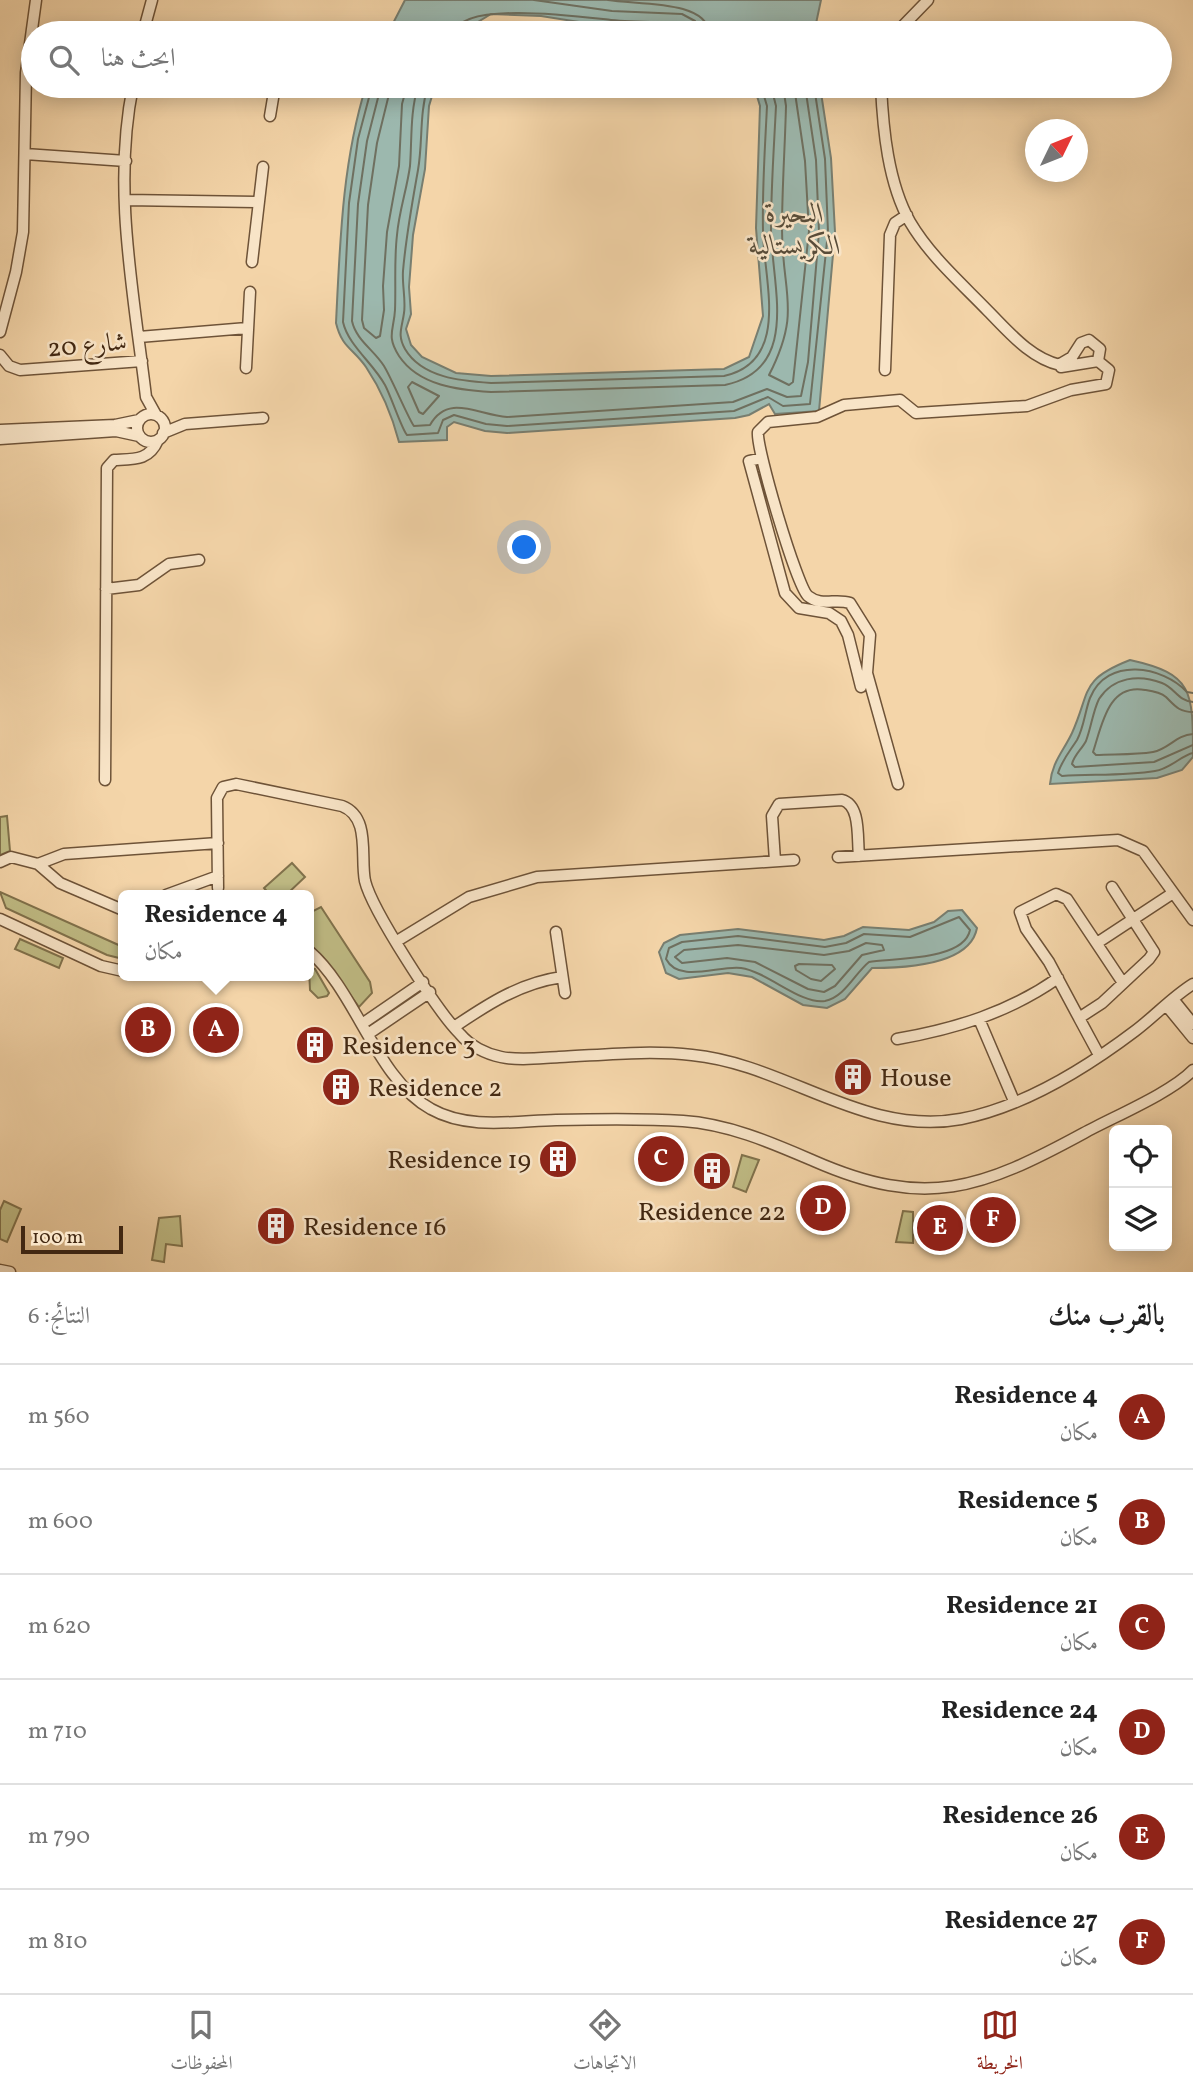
<!DOCTYPE html>
<html lang="ar">
<head>
<meta charset="utf-8">
<style>
	:root { --surface:#fff; --page:#f6f6f6; --text:#222; --muted:#767676; --line:#e0e0e0; --accent:#8f2418 }
	body { margin:0; font-family:Vollkorn,Amiri,serif; background:var(--page); color:var(--text); direction:rtl }
	.controls { position:absolute; right:21px; bottom:21px; display:grid; overflow:hidden; border-radius:10px; box-shadow:0 4px 18px #0003 }
	.controls button { width:63px; height:63px; display:grid; place-items:center; padding:0; border:0; border-bottom:2px solid var(--line); background:var(--surface); color:var(--text); font:35px sans-serif }
	.compass { position:absolute; left:1025px; top:119px; width:63px; height:63px; border-radius:50%; background:var(--surface); box-shadow:0 4px 18px #0003; rotate:47deg }
	.scale { position:absolute; left:21px; bottom:18px; width:102px; box-sizing:border-box; padding-left:7px; border:4px solid #422812; border-top:0; font-size:19px; line-height:24px; white-space:nowrap; color:#422812; -webkit-text-stroke:5px #f8e4c7; paint-order:stroke }
	.you { position:absolute; left:525px; top:548px; width:24px; height:24px; margin:-18px; border:5px solid #fff; border-radius:50%; background:#1a73e8; box-shadow:0 0 0 10px #1a73e833 }
	.badge { display:grid; place-items:center; width:46px; height:46px; border-radius:50%; background:var(--accent); color:#fff; font-size:23px; font-weight:700 }
	.pin { position:absolute; translate:-50% -50%; border:4px solid #fff; box-shadow:0 2px 7px #0006 }
	.popup { position:absolute; left:118px; top:890px; width:196px; height:91px; box-sizing:border-box; display:grid; place-content:center; border-radius:10px; background:var(--surface); filter:drop-shadow(0 2px 5px #0005); font-size:23px; white-space:nowrap; color:var(--muted) }
	.popup b { font-size:26px; color:var(--text) }
	.popup::after { content:''; position:absolute; left:50%; top:100%; margin-left:-14px; border:14px solid transparent; border-top-color:var(--surface) }
	.list { margin:0; padding:0; list-style:none }
	h2 { display:flex; justify-content:space-between; align-items:center; height:91px; margin:0; padding:0 28px; font-size:30px }
	h2 small { font-size:23px; font-weight:400; color:var(--muted) }
	.list li { display:grid; grid-template-columns:46px 1fr auto; gap:21px; align-items:center; box-sizing:border-box; height:105px; padding:0 28px; border-top:2px solid var(--line) }
	.list b { display:block; font-size:26px; white-space:nowrap }
	.list p { margin:0; font-size:23px; white-space:nowrap; color:var(--muted) }
	.list em { font-size:23px; font-style:normal; color:var(--muted) }
	.icon { flex:none; width:38px; height:38px; fill:none; stroke:currentColor; stroke-width:2; stroke-linecap:round; stroke-linejoin:round }
	.map { position:relative; flex:none; width:1193px; height:1272px; overflow:hidden; direction:ltr }
	.search { position:absolute; background:var(--surface); box-shadow:0 4px 18px #0003; left:21px; right:21px; top:21px; height:77px; display:flex; align-items:center; gap:18px; box-sizing:border-box; padding:0 24px; border-radius:38px; color:var(--muted); font-size:26px }
	.sheet { height:721px; background:var(--surface) }
	nav { display:flex; justify-content:space-around; align-items:center; box-sizing:border-box; height:98px; border-top:2px solid var(--line); background:var(--surface); font-size:19px; color:var(--muted) }
	nav a { display:grid; justify-items:center; gap:4px }
	nav .on { color:var(--accent) }
	.map>svg:first-child { display:block }
	.green { fill:#c0bc85; stroke:#81724c; stroke-width:2 }
	.water { fill:#9cb8ae; stroke:#787e70; stroke-width:2 }
	.lines { fill:none; stroke-linecap:round; stroke-linejoin:round }
	.shore { stroke:#6f7060; stroke-width:2 }
	.minor-casing { stroke:#6e5338; stroke-width:13 }
	.minor { stroke:#f8e4c7; stroke-width:10 }
	.labels { text-anchor:middle; stroke-width:5; stroke-linejoin:round; paint-order:stroke }
	.street-label { font-size:26px; fill:#422812; stroke:#f8e4c7 }
	.poi-label { font-size:26px; fill:#422812; stroke:#f8e4c7; text-anchor:start }
	.water-label { font-size:28px; font-style:italic; fill:#584c39; stroke:#f8e4c7 }
</style>
</head>
<body>
<div class="map">
<svg width="1193" height="1272" viewBox="0 0 1193 1272">
	<rect width="100%" height="100%" fill="#f4d5a9"/>
	<filter id="stains"><feTurbulence type="fractalNoise" baseFrequency=".00286" numOctaves="4"/><feColorMatrix values="0 0 0 0 .2 0 0 0 0 .09 0 0 0 0 .02 0 0 0 .5 -.17"/></filter>
	<radialGradient id="worn" r=".72"><stop offset=".6" stop-color="#630" stop-opacity="0"/><stop offset="1" stop-color="#630" stop-opacity=".3"/></radialGradient>
	<path class="green" d="M 7,816 L 10,851 L 0,855 L 0,817 Z
		M 292,863 L 305,877 L 286,895 L 270,895 L 264,888 Z
		M 0,892 L 123,947 L 123,959 L 107,955 L 6,908 Z
		M 321,907 L 370,982 L 372,993 L 359,1007 L 323,957 L 309,944 L 309,913 Z
		M 20,939 L 63,958 L 59,968 L 15,949 Z
		M 309,968 L 315,969 L 329,993 L 327,996 L 318,998 L 310,990 Z
		M 742,1155 L 759,1160 L 746,1192 L 733,1187 Z
		M 4,1201 L 21,1209 L 7,1242 L 0,1239 L 0,1210 Z
		M 903,1211 L 913,1212 L 913,1243 L 896,1242 Z
		M 180,1216 L 182,1246 L 166,1244 L 164,1262 L 152,1260 L 159,1218 Z"/>
	<path class="water" d="M 405,0 L 821,0 L 814,33 L 694,33 L 684,30 L 611,27 L 541,16 L 491,14 L 460,33 L 388,33 Z
		M 366,86 L 435,86 L 429,106 L 425,169 L 413,235 L 409,287 L 411,314 L 406,329 L 411,345 L 422,357 L 456,373 L 491,376 L 724,369 L 749,357 L 763,316 L 756,228 L 760,106 L 754,86 L 820,86 L 831,158 L 835,232 L 819,411 L 775,414 L 769,404 L 749,415 L 735,418 L 507,433 L 485,431 L 454,422 L 447,427 L 447,440 L 399,442 C 392,415 382,391 366,367 C 353,348 342,348 336,323 C 340,243 342,163 366,86 Z
		M 1130,660 C 1193,674 1193,690 1193,757 L 1182,770 L 1157,778 L 1050,784 C 1052,762 1063,752 1072,733 C 1091,691 1079,680 1130,660 Z
		M 962,910 L 977,928 C 970,966 903,968 872,968 L 845,999 L 827,1008 L 803,1005 L 752,977 L 728,973 L 679,979 L 666,973 L 659,952 L 664,943 L 680,935 L 738,929 L 824,940 L 844,936 L 863,927 L 909,930 L 934,922 L 948,911 Z"/>
	<g class="lines">
		<path class="shore" d="M 534,0 L 612,11 L 682,14 L 695,21 L 698,33
			M 608,0 C 638,5 707,0 709,33
			M 455,33 C 460,0 583,17 611,20 C 634,22 658,22 681,23 L 688,26 L 689,33
			M 372,86 L 358,139 L 349,203 L 343,322 C 348,345 373,363 385,385 C 391,396 402,430 407,435 L 438,433 L 443,420 L 454,415 L 486,424 L 507,426 L 734,411 L 768,397 L 783,406 L 810,404 L 828,232 L 825,159 L 814,86
			M 381,86 L 367,141 L 358,204 L 352,321 C 356,340 374,350 384,366 C 391,377 410,422 414,426 L 430,425 C 448,393 478,415 507,417 L 733,402 L 767,389 L 787,397 L 801,396 L 808,362 L 819,232 L 816,160 L 805,86
			M 391,86 L 377,143 L 368,205 L 362,320 L 364,328 L 376,338 L 380,336 L 384,310 L 383,286 L 387,232 L 399,166 L 402,104 L 407,86
			M 418,86 C 410,113 412,138 410,166 C 407,189 399,211 397,235 C 394,260 396,285 395,310 C 394,330 386,336 399,356 C 419,386 459,390 491,392 L 725,385 C 802,369 771,283 771,229 C 771,188 774,147 776,106 L 771,86
			M 428,86 C 419,114 423,142 418,170 C 412,204 406,236 403,271 C 402,285 406,300 404,313 C 402,328 397,335 405,349 C 422,378 462,381 491,383 L 724,376 C 792,361 763,278 763,231 C 762,189 765,148 767,106 L 761,86
			M 783,86 L 786,106 C 785,147 782,188 782,229 C 782,295 802,310 769,375 L 789,385 L 793,382 L 809,231 L 805,161 L 794,86
			M 412,382 L 439,396 L 423,414 L 419,412 L 408,387 Z
			M 1193,693 L 1187,692 C 1163,666 1107,656 1090,698 C 1085,711 1084,727 1077,740 C 1070,751 1062,760 1058,773 L 1062,776 C 1092,774 1125,776 1155,771 C 1170,769 1182,755 1193,753
			M 1193,702 C 1178,701 1175,688 1162,683 C 1139,674 1113,677 1099,699 C 1093,711 1091,728 1086,741 C 1082,749 1074,755 1072,764 L 1075,767 L 1154,762 L 1193,745
			M 1193,712 C 1179,712 1175,706 1166,697 C 1160,692 1152,691 1145,690 C 1108,683 1102,725 1093,752 L 1096,755 C 1114,754 1135,755 1153,752 C 1169,749 1176,735 1193,734
			M 959,917 L 970,930 C 964,961 892,958 869,962 C 855,973 845,997 825,1001 C 801,1005 768,972 741,968 C 719,965 679,984 666,959 L 669,948 L 682,942 L 738,936 L 825,947 L 846,943 L 864,934 L 910,937 Z
			M 866,943 L 882,945 L 884,950 L 862,955 L 835,986 L 824,992 L 808,989 L 755,962 L 727,958 L 682,963 L 675,957 L 684,950 L 738,945 L 824,955 L 849,951 Z
			M 799,964 L 832,965 L 835,969 L 821,981 L 811,979 L 796,970 L 795,966 Z"/>
		<defs>
			<path id="minor" d="M 143,33 L 152,0
				M 896,33 L 928,0
				M 133,86 C 112,188 134,295 146,397 L 156,415
				M 881,86 C 883,129 888,183 910,222 C 930,256 961,283 988,311 C 1009,332 1030,358 1060,365
				M 270,116 L 275,86
				M 25,154 L 126,161
				M 126,200 L 257,202
				M 252,262 L 263,167
				M 0,332 L 16,272 L 23,232 L 26,73 L 36,0
				M 139,337 L 247,328
				M 1089,340 L 1100,349 L 1098,361 L 1061,367 L 1060,364 L 1072,357 L 1081,343 Z
				M 0,355 L 9,366 L 20,370 L 142,361
				M 246,368 L 250,292
				M 885,370 L 890,235 L 895,223 L 907,215
				M137 428a14 14 0 1 1 28 0a14 14 0 1 1-28 0Z
				M 0,430 L 115,425 L 139,420
				M 163,433 L 185,424 L 263,418
				M 0,439 L 116,431 L 139,436
				M 762,458 L 749,461 L 785,593 L 799,608 L 829,613 L 841,621 L 848,635 L 861,687
				M 106,589 L 139,585 L 169,564 L 199,560
				M 105,780 L 107,468 L 114,460 C 134,459 149,461 158,440
				M 898,784 L 867,673 L 870,635 L 850,603 C 835,598 822,607 808,596 C 797,587 756,448 758,432 L 768,422 L 817,417 L 844,405 L 900,400 L 916,413 L 1027,406 L 1071,390 L 1106,384 L 1109,370 L 1098,361
				M 838,857 L 1118,840 L 1143,851 L 1193,920
				M 775,861 L 772,816 L 779,804 L 842,800 C 861,805 857,838 859,856
				M 0,862 L 11,857 L 38,864 L 60,883 L 123,910
				M 38,864 L 64,854 L 218,843
				M 1112,887 L 1154,952 L 1149,959 L 1102,1003 L 1079,1018 L 1049,962 L 1026,929 L 1020,912 L 1056,894 L 1067,899 L 1123,983
				M 218,888 L 217,798 L 223,787 L 236,784 L 342,806 C 371,817 360,857 365,881 C 372,910 438,1012 460,1034 C 470,1046 486,1054 501,1057 C 520,1061 540,1058 559,1057 C 603,1055 648,1050 692,1055 C 786,1064 864,1137 961,1119 C 1023,1107 1086,1068 1135,1031 C 1155,1016 1172,997 1193,984
				M 166,895 L 218,876
				M 0,919 L 101,966 L 123,971
				M 556,932 L 565,993
				M 397,941 L 469,897 L 537,877 L 794,860
				M 1097,943 L 1173,893
				M 309,951 C 356,991 377,1080 431,1109 C 468,1130 515,1121 556,1120 C 598,1119 640,1118 683,1121 C 729,1124 772,1143 814,1161 C 926,1210 981,1189 1084,1133 C 1113,1117 1171,1093 1193,1070
				M 1173,999 L 1193,1024
				M 1166,1005 L 1193,1038
				M 1079,1018 L 1099,1055
				M 979,1019 L 1014,1101
				M 362,1024 L 423,982
				M 454,1027 C 488,1004 520,983 562,977
				M 368,1034 L 430,992
				M 897,1039 C 955,1029 1010,1012 1058,978
				M 0,1270 L 10,1272"/>
		</defs>
		<use href="#minor" class="minor-casing"/>
		<use href="#minor" class="minor"/>
	</g>
	<defs>
		<symbol id="building-disc" viewBox="-11 -11 22 22"><circle r="9.5" fill="#8f2418" stroke="#f8e4c7"/><path d="M-4-6H4V6H1V3H-1V6H-4ZM-2.5-4.3h1.7v1.8h-1.7ZM.8-4.3h1.7v1.8H.8ZM-2.5-1h1.7V.8h-1.7ZM.8-1h1.7V.8H.8Z" fill="#fff"/></symbol>
	</defs>
	<g fill-rule="evenodd">
		<use href="#building-disc" x="293" y="1023" width="44" height="44"/>
		<use href="#building-disc" x="831" y="1055" width="44" height="44"/>
		<use href="#building-disc" x="319" y="1065" width="44" height="44"/>
		<use href="#building-disc" x="536" y="1137" width="44" height="44"/>
		<use href="#building-disc" x="690" y="1149" width="44" height="44"/>
		<use href="#building-disc" x="254" y="1204" width="44" height="44"/>
	</g>
	<g class="labels">
		<g class="street-label">
			<text transform="translate(87 344) rotate(-5)" y="9">شارع 20</text>
		</g>
		<g class="poi-label">
			<text x="342" y="1054">Residence 3</text>
			<text x="880" y="1086">House</text>
			<text x="368" y="1096">Residence 2</text>
			<text x="531" y="1168" text-anchor="end">Residence 19</text>
			<text x="712" y="1220" text-anchor="middle">Residence 22</text>
			<text x="303" y="1235">Residence 16</text>
		</g>
		<g class="water-label">
			<text x="795" y="222">البحيرة<tspan x="795" dy="32">الكريستالية</tspan></text>
		</g>
	</g>
	<rect width="100%" height="100%" filter="url(#stains)"/>
	<rect width="100%" height="100%" fill="url(#worn)"/>
</svg>
<div class="controls">
<button><svg class="icon" aria-label="locate" viewBox="0 0 24 24"><circle cx="12" cy="12" r="6"/><path d="M12 2v4M12 18v4M2 12h4M18 12h4"/></svg></button>
<button><svg class="icon" aria-label="layers" viewBox="0 0 24 24"><path d="M12 4l9 5-9 5-9-5zM3 14l9 5 9-5"/></svg></button>
</div>
<svg class="compass" viewBox="-18 -18 36 36"><path d="M0-13l5 13h-10z" fill="#e53935"/><path d="M0 13l5-13h-10z" fill="#767676"/></svg>
<div class="scale">100 m</div>
<div class="you"></div>
<div class="pin badge" style="left:216px;top:1030px">A</div>
<div class="popup"><b>Residence 4</b>مكان</div>
<div class="pin badge" style="left:148px;top:1030px">B</div>
<div class="pin badge" style="left:661px;top:1159px">C</div>
<div class="pin badge" style="left:823px;top:1208px">D</div>
<div class="pin badge" style="left:940px;top:1228px">E</div>
<div class="pin badge" style="left:993px;top:1220px">F</div>
<div class="search"><svg class="icon" aria-label="search" viewBox="0 0 24 24"><circle cx="10" cy="10" r="6"/><path d="M15 15l6 6"/></svg>ابحث هنا</div>
</div>
<section class="sheet">
<h2>بالقرب منك<small>النتائج: 6</small></h2>
<ul class="list">
<li><span class="badge">A</span><div><b>Residence 4</b><p>مكان</p></div><em>560 m</em></li>
<li><span class="badge">B</span><div><b>Residence 5</b><p>مكان</p></div><em>600 m</em></li>
<li><span class="badge">C</span><div><b>Residence 21</b><p>مكان</p></div><em>620 m</em></li>
<li><span class="badge">D</span><div><b>Residence 24</b><p>مكان</p></div><em>710 m</em></li>
<li><span class="badge">E</span><div><b>Residence 26</b><p>مكان</p></div><em>790 m</em></li>
<li><span class="badge">F</span><div><b>Residence 27</b><p>مكان</p></div><em>810 m</em></li>
</ul>
</section>
<nav>
<a class="on"><svg class="icon" aria-label="map" viewBox="0 0 24 24"><path d="M3 6l6-2 6 2 6-2v14l-6 2-6-2-6 2zM9 4v14M15 6v14"/></svg>الخريطة</a>
<a><svg class="icon" aria-label="directions" viewBox="0 0 24 24"><path d="M12 3l9 9-9 9-9-9zM9 14v-3h6M13 9l2 2-2 2"/></svg>الاتجاهات</a>
<a><svg class="icon" aria-label="saved" viewBox="0 0 24 24"><path d="M7 4h10v16l-5-4-5 4z"/></svg>المحفوظات</a>
</nav>
</body>
</html>
